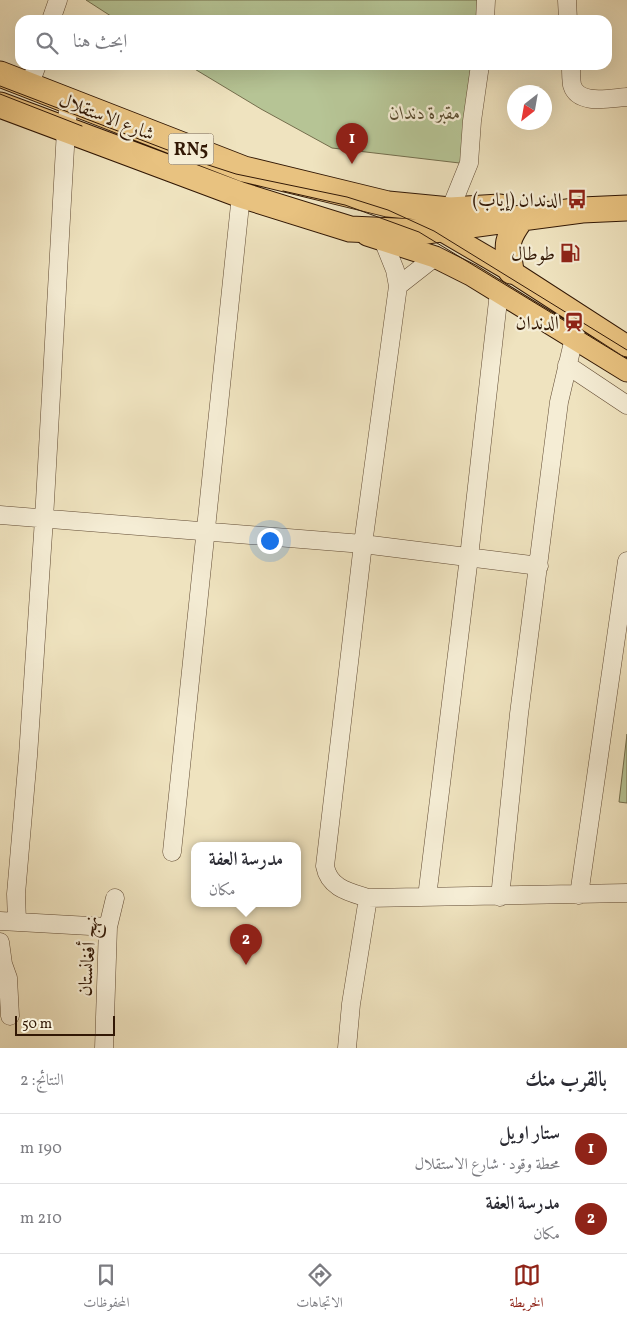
<!DOCTYPE html>
<html lang="ar">
<head>
<meta charset="utf-8">
<style>
	:root { --surface:#fff; --page:#f2f2f3; --text:#2b2b33; --muted:#7c7c81; --line:#e1e1e2; --accent:#8f2418 }
	body { margin:0; font-family:Vollkorn,Amiri,serif; background:var(--page); color:var(--text); direction:rtl }
	.compass { position:absolute; left:507px; top:85px; width:45px; height:45px; border-radius:50%; background:var(--surface); box-shadow:0 5px 20px #0002; rotate:211deg }
	.scale { position:absolute; left:15px; bottom:12px; width:100px; box-sizing:border-box; padding-left:5px; border:2px solid #321805; border-top:0; font-size:14px; line-height:18px; white-space:nowrap; color:#321805; -webkit-text-stroke:4px #f5edd5; paint-order:stroke }
	.you { position:absolute; left:269px; top:540px; width:18px; height:18px; margin:-12px; border:4px solid #fff; border-radius:50%; background:#1a73e8; box-shadow:0 0 0 8px #1a73e833 }
	.badge { display:grid; place-items:center; width:32px; height:32px; border-radius:50%; background:var(--accent); color:#fff; font-size:16px; font-weight:700 }
	.pin { position:absolute; translate:-50% -41px; filter:drop-shadow(0 1px 2px #0008) }
	.pin::after { content:''; position:absolute; top:26px; width:18px; height:15px; background:inherit; clip-path:polygon(0 0,100% 0,50% 100%) }
	.popup { position:absolute; left:191px; top:842px; width:110px; height:65px; box-sizing:border-box; display:grid; place-content:center; border-radius:10px; background:var(--surface); filter:drop-shadow(0 1px 4px #0005); font-size:16px; white-space:nowrap; color:var(--muted) }
	.popup b { font-size:19px; color:var(--text) }
	.popup::after { content:''; position:absolute; left:50%; top:100%; margin-left:-10px; border:10px solid transparent; border-top-color:var(--surface) }
	.list { margin:0; padding:0; list-style:none }
	h2 { display:flex; justify-content:space-between; align-items:center; height:65px; margin:0; padding:0 20px; font-size:21px }
	h2 small { font-size:16px; font-weight:400; color:var(--muted) }
	.list li { display:grid; grid-template-columns:32px 1fr auto; gap:15px; align-items:center; box-sizing:border-box; height:70px; padding:0 20px; border-top:1px solid var(--line) }
	.list b { display:block; font-size:19px; white-space:nowrap }
	.list p { margin:0; font-size:16px; white-space:nowrap; color:var(--muted) }
	.list em { font-size:16px; font-style:normal; color:var(--muted) }
	.icon { flex:none; width:28px; height:28px; fill:none; stroke:currentColor; stroke-width:2; stroke-linecap:round; stroke-linejoin:round }
	.map { position:relative; flex:none; width:627px; height:1048px; overflow:hidden; direction:ltr }
	.search { position:absolute; background:var(--surface); box-shadow:0 5px 20px #0002; left:15px; right:15px; top:15px; height:55px; display:flex; align-items:center; gap:12px; box-sizing:border-box; padding:0 18px; border-radius:15px; color:var(--muted); font-size:19px }
	.sheet { height:205px; background:var(--surface) }
	nav { display:flex; justify-content:space-around; align-items:center; box-sizing:border-box; height:70px; border-top:1px solid var(--line); background:var(--surface); font-size:14px; color:var(--muted) }
	nav a { display:grid; justify-items:center; gap:2px }
	nav .on { color:var(--accent) }
	.map>svg:first-child { display:block }
	.green { fill:#b6c495; stroke:#746e4d }
	.lines { fill:none; stroke-linecap:round; stroke-linejoin:round }
	.minor-casing { stroke:#614b34; stroke-width:19 }
	.major-casing { stroke:#321805; stroke-width:23 }
	.highway-casing { stroke:#321805; stroke-width:27 }
	.minor { stroke:#f5edd5; stroke-width:18 }
	.major { stroke:#e8c280; stroke-width:21 }
	.highway { stroke:#e8c280; stroke-width:25 }
	.tram { stroke:#321805; stroke-width:1 }
	.labels { text-anchor:middle; stroke-width:4.5; stroke-linejoin:round; paint-order:stroke }
	.shield { fill:#f5edd5; stroke:#6c5843; stroke-width:1 }
	.shield-label { font-size:18px; font-weight:bold; fill:#321805 }
	.park-label { font-size:19px; font-style:italic; fill:#5a4c30; stroke:#f5edd5 }
	.street-label { font-size:19px; fill:#321805; stroke:#f5edd5 }
	.poi-label { font-size:19px; fill:#321805; stroke:#f5edd5; text-anchor:end }
</style>
</head>
<body>
<div class="map">
<svg width="627" height="1048" viewBox="0 0 627 1048">
	<rect width="100%" height="100%" fill="#efe3bf"/>
	<filter id="stains"><feTurbulence type="fractalNoise" baseFrequency=".004" numOctaves="4"/><feColorMatrix values="0 0 0 0 .2 0 0 0 0 .09 0 0 0 0 .02 0 0 0 .5 -.17"/></filter>
	<radialGradient id="worn" r=".72"><stop offset=".6" stop-color="#630" stop-opacity="0"/><stop offset="1" stop-color="#630" stop-opacity=".3"/></radialGradient>
	<path class="green" d="M 86,0 L 482,0 L 480,20 L 117,20 Z
		M 188,65 L 476,65 L 468,164 L 332,148 L 261,109 Z
		M 627,734 L 627,803 L 619,802 Z"/>
	<g class="lines">
		<defs>
			<path id="minor" d="M 567,0 L 568,20
				M 51,20 L 58,0
				M 485,20 L 486,0
				M 571,65 C 571,71 571,79 572,85 C 578,106 611,98 627,97
				M 29,86 L 37,65
				M 450,210 L 469,163 L 472,121 L 480,65
				M 383,240 L 395,270 L 398,286 L 363,544 L 325,866 C 329,888 349,892 368,898 L 627,893
				M 398,286 L 435,257
				M 567,365 L 627,405
				M 0,515 L 363,544 L 539,566
				M 172,852 L 241,195
				M 579,895 L 627,561
				M 427,897 L 469,557 L 499,292
				M 500,897 L 519,714 L 559,402 L 574,338
				M 0,921 L 108,927
				M 17,922 L 16,894 L 28,756 L 44,519 L 66,130 L 69,102
				M 0,942 L 3,964 L 8,978 L 10,1016
				M 104,1048 L 108,927 L 115,898
				M 347,1048 L 351,1004 L 368,898"/>
			<path id="major" d="M 434,226 L 511,271 L 627,346
				M 367,235 L 435,257 L 471,275 L 627,371"/>
			<path id="highway" d="M 0,74 L 244,169 L 388,204 L 450,210 L 500,207
				M 0,105 L 241,195 L 350,229 L 419,232 L 582,210 L 627,208
				M 511,271 C 507,244 505,241 521,219"/>
		</defs>
		<use href="#minor" class="minor-casing"/>
		<use href="#major" class="major-casing"/>
		<use href="#highway" class="highway-casing"/>
		<use href="#minor" class="minor"/>
		<use href="#major" class="major"/>
		<use href="#highway" class="highway"/>
		<path class="tram" d="M 0,86 L 199,162 L 236,174 L 347,197 L 388,210 L 434,231 L 627,350
			M 0,94 L 82,126
			M 283,191 L 345,205 L 419,232 L 627,359"/>
	</g>
	<defs>
		<symbol id="bus-bare" viewBox="-9 -9 18 18"><path d="M-5-6H5V4H4V6H2V4H-2V6H-4V4H-5ZM-3.5-4V0h7V-4ZM-3.5 1.2v1.5H-2V1.2ZM2 1.2v1.5H3.5V1.2Z" fill="#8f2418" stroke="#f5edd5" stroke-width="2.5" paint-order="stroke"/></symbol>
		<symbol id="fuel-bare" viewBox="-9 -9 18 18"><path d="M-5.5-6h7V0h2V4h1.3V-2.5L3-4.5l.8-.8L6-3V5H2.5V1h-1V6h-7ZM-4.2-4.7v3.2H.2V-4.7Z" fill="#8f2418" stroke="#f5edd5" stroke-width="2.5" paint-order="stroke"/></symbol>
		<symbol id="station-bare" viewBox="-9 -9 18 18"><path d="M-3-6H3Q5-6 5-4V2Q5 4 3 4L4.5 6H3L1.5 4h-3L-3 6H-4.5L-3 4Q-5 4-5 2V-4Q-5-6-3-6ZM-3.5-4v3h7v-3ZM-3.5 1v1.5H-2V1ZM2 1v1.5H3.5V1Z" fill="#8f2418" stroke="#f5edd5" stroke-width="2.5" paint-order="stroke"/></symbol>
	</defs>
	<g fill-rule="evenodd">
		<use href="#bus-bare" x="563" y="185" width="28" height="28"/>
		<use href="#fuel-bare" x="556" y="239" width="28" height="28"/>
		<use href="#station-bare" x="560" y="308" width="28" height="28"/>
	</g>
	<g class="labels">
		<rect class="shield" x="168.5" y="133.5" width="45" height="31" rx="4"/>
		<g class="shield-label">
			<text x="191" y="155">RN5</text>
		</g>
		<g class="park-label">
			<text x="425" y="119">مقبرة دندان</text>
		</g>
		<g class="street-label">
			<text transform="translate(107 116) rotate(21)" y="7">شارع الاستقلال</text>
			<text transform="translate(87 956) rotate(-85)" y="7">نهج أفغانستان</text>
		</g>
		<g class="poi-label">
			<text x="562" y="206">الدندان (إياب)</text>
			<text x="555" y="260">طوطال</text>
			<text x="559" y="329">الدندان</text>
		</g>
	</g>
	<rect width="100%" height="100%" filter="url(#stains)"/>
	<rect width="100%" height="100%" fill="url(#worn)"/>
</svg>
<svg class="compass" viewBox="-18 -18 36 36"><path d="M0-13l5 13h-10z" fill="#e53935"/><path d="M0 13l5-13h-10z" fill="#7c7c81"/></svg>
<div class="scale">50 m</div>
<div class="you"></div>
<div class="pin badge" style="left:352px;top:164px">1</div>
<div class="pin badge" style="left:246px;top:965px">2</div>
<div class="popup"><b>مدرسة العفة</b>مكان</div>
<div class="search"><svg class="icon" aria-label="search" viewBox="0 0 24 24"><circle cx="10" cy="10" r="6"/><path d="M15 15l6 6"/></svg>ابحث هنا</div>
</div>
<section class="sheet">
<h2>بالقرب منك<small>النتائج: 2</small></h2>
<ul class="list">
<li><span class="badge">1</span><div><b>ستار اويل</b><p>محطة وقود · شارع الاستقلال</p></div><em>190 m</em></li>
<li><span class="badge">2</span><div><b>مدرسة العفة</b><p>مكان</p></div><em>210 m</em></li>
</ul>
</section>
<nav>
<a class="on"><svg class="icon" aria-label="map" viewBox="0 0 24 24"><path d="M3 6l6-2 6 2 6-2v14l-6 2-6-2-6 2zM9 4v14M15 6v14"/></svg>الخريطة</a>
<a><svg class="icon" aria-label="directions" viewBox="0 0 24 24"><path d="M12 3l9 9-9 9-9-9zM9 14v-3h6M13 9l2 2-2 2"/></svg>الاتجاهات</a>
<a><svg class="icon" aria-label="saved" viewBox="0 0 24 24"><path d="M7 4h10v16l-5-4-5 4z"/></svg>المحفوظات</a>
</nav>
</body>
</html>
